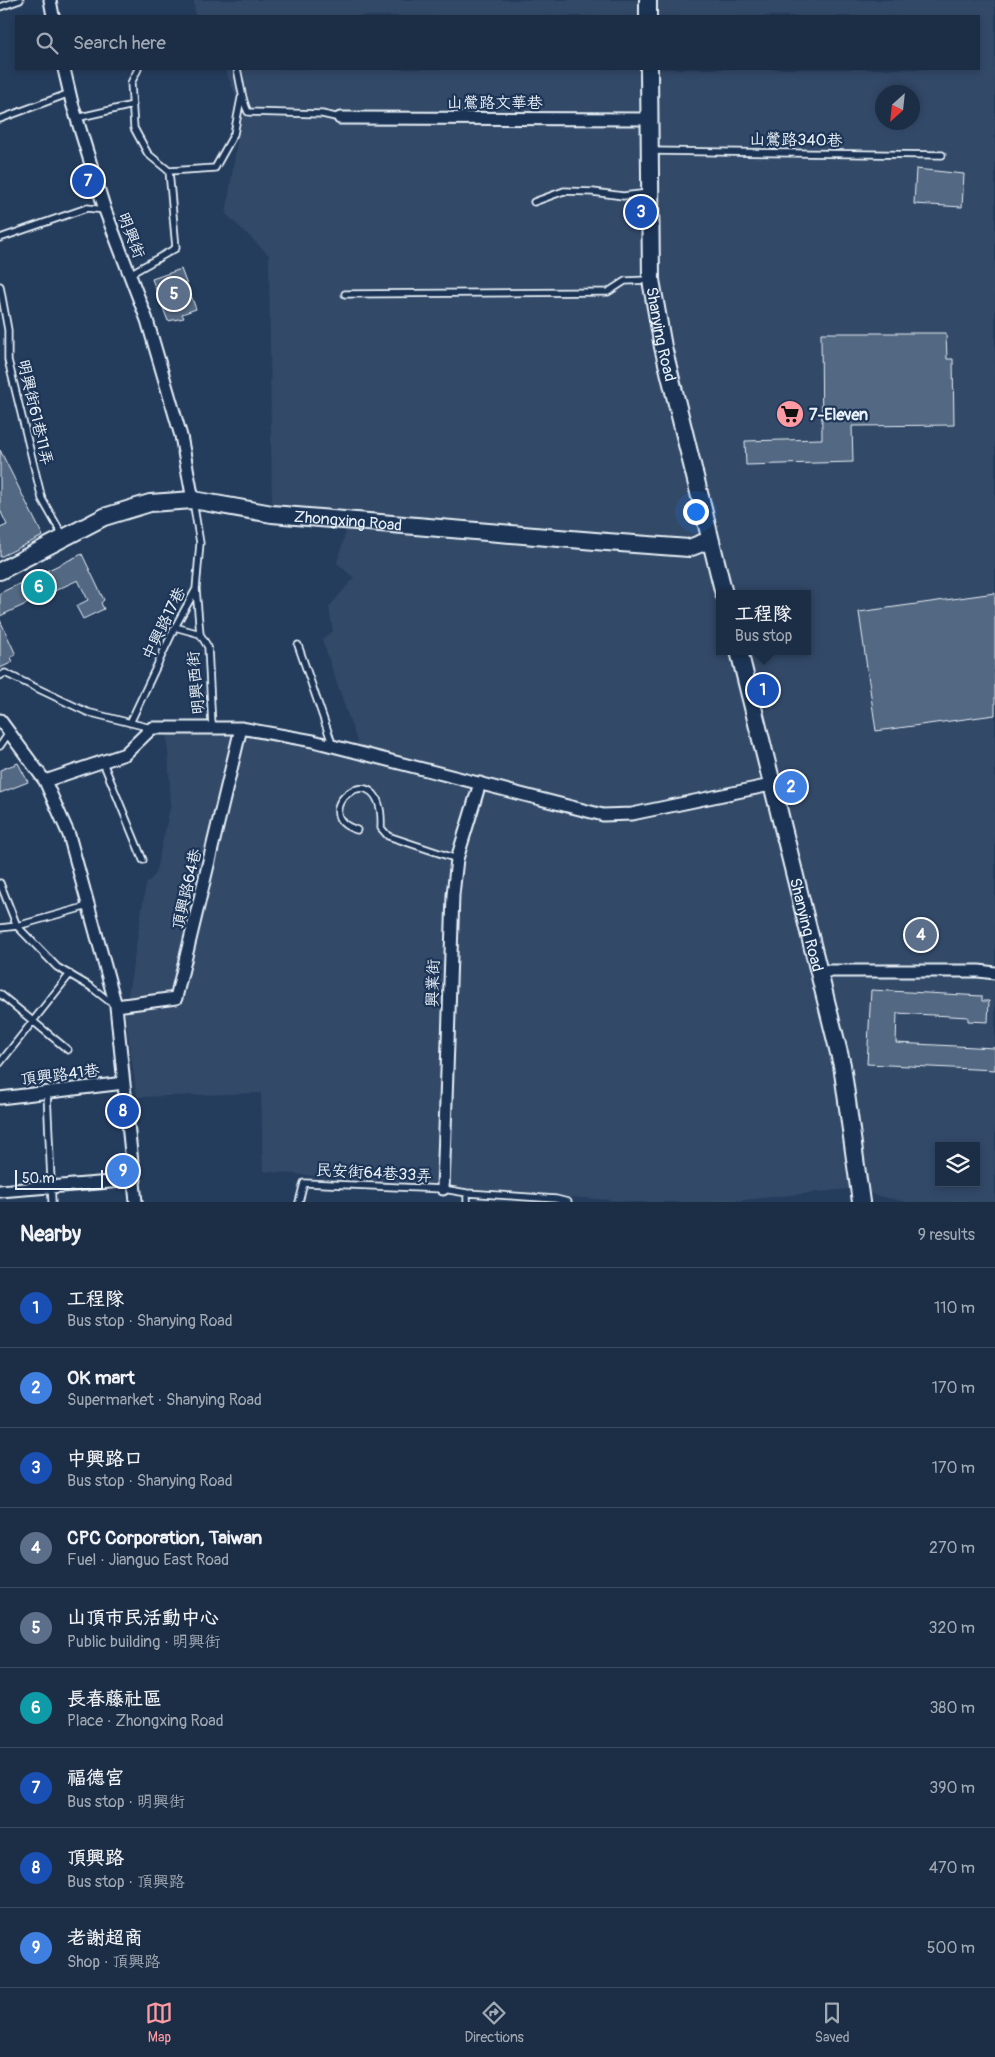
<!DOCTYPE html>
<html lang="en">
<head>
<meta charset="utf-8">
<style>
	:root { --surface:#1c2e46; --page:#293a51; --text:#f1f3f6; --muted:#a0a8b3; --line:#3a4a5f; --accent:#ff9aa2 }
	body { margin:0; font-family:Pangolin,"LXGW WenKai TC",sans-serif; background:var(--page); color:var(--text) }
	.controls { position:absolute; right:15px; bottom:15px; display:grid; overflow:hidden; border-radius:0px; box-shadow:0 2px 8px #0003 }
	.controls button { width:45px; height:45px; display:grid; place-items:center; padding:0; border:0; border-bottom:1px solid var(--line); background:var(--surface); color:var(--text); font:25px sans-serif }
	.compass { position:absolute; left:875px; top:85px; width:45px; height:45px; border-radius:50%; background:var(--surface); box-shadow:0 2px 8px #0003; rotate:207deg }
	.scale { position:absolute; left:15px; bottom:12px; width:88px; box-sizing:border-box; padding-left:5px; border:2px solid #e8f1f8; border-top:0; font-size:14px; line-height:18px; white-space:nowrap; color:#e8f1f8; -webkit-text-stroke:4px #1d3557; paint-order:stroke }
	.you { position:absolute; left:695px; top:511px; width:18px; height:18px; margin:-12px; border:4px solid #fff; border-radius:50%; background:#1a73e8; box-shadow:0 0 0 8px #1a73e833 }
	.badge { display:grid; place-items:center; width:32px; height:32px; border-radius:50%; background:var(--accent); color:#fff; font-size:16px; font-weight:700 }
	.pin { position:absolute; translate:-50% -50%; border:2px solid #fff; box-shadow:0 1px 5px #0006 }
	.popup { position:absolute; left:716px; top:590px; width:95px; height:65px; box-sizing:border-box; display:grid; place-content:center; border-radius:0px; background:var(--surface); filter:drop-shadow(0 1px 4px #0005); font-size:16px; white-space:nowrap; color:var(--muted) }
	.popup b { font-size:19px; color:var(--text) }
	.popup::after { content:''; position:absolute; left:50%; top:100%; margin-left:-10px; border:10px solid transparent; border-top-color:var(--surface) }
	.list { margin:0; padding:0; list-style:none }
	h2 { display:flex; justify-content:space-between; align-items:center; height:65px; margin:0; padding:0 20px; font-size:21px }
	h2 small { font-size:16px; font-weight:400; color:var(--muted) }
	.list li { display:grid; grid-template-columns:32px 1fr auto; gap:15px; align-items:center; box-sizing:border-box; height:80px; padding:0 20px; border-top:1px solid var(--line) }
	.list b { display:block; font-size:19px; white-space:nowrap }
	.list p { margin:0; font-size:16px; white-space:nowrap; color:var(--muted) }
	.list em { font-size:16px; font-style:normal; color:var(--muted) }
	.icon { flex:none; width:28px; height:28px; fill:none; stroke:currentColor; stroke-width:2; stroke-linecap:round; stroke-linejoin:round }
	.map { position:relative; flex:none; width:995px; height:1202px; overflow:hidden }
	.search { position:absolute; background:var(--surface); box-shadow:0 2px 8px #0003; left:15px; right:15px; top:15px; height:55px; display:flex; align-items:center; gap:12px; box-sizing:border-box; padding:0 18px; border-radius:0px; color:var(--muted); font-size:19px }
	.sheet { height:785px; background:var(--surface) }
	nav { display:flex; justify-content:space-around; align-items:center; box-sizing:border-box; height:70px; border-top:1px solid var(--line); background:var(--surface); font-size:14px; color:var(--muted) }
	nav a { display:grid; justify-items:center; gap:2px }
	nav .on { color:var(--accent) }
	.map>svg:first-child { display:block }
	.built { fill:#334a68; fill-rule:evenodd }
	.building { fill:#536782; stroke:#e8f1f8 }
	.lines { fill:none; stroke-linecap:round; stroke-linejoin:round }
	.lane-casing { stroke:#e8f1f8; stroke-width:9 }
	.street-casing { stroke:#e8f1f8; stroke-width:15 }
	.secondary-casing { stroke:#e8f1f8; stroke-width:20 }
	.lane { stroke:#1d3557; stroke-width:5.5 }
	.street { stroke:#1d3557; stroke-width:11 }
	.secondary { stroke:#1d3557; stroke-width:16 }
	.labels { text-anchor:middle; stroke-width:4.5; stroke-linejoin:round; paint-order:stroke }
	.street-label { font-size:16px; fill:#e8f1f8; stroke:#1d3557 }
	.poi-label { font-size:16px; font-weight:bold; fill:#e8f1f8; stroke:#1d3557; text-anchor:start }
</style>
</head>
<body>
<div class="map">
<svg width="995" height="1202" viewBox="0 0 995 1202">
	<rect width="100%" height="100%" fill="#253d5d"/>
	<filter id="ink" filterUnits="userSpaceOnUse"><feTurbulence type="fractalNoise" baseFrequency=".02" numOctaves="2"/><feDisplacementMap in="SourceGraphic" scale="10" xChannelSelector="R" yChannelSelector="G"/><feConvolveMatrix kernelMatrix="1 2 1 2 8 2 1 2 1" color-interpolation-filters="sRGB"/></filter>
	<g filter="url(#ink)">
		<path class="built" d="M 194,0 L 995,0 L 995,1202 L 907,1202 L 848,1189 L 724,1202 L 639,1202 L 456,1189 L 263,1171 L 261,1093 L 137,1097 L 125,1014 L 146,884 L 155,875 L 171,804 L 167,732 L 232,731 L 363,759 L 322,639 L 333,631 L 329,607 L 354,578 L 337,563 L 352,511 L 272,509 L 269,255 L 226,214 L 242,111 L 225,69 L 979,69 L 979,16 L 195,16 ZM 882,92 L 912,92 L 912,122 L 882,122 ZM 719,594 L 807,594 L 807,651 L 719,651 ZM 939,1146 L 976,1146 L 976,1183 L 939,1183 Z"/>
		<path class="building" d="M 916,169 L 964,174 L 962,207 L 914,204 Z
			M 181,269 L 196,309 L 182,314 L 184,318 L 168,321 L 152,279 Z
			M 821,333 L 946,333 L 947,359 L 953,359 L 954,425 L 852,426 L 853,462 L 746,465 L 745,441 L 822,439 Z
			M 0,450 L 43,536 L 0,557 L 0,528 L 7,525 L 0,510 Z
			M 82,554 L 104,600 L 101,603 L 104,609 L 83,619 L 76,606 L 88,600 L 78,580 L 0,616 L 0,593 Z
			M 995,593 L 995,715 L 876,731 L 859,612 Z
			M 0,620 L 16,655 L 11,657 L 13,662 L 0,668 Z
			M 18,763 L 28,782 L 0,793 L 0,770 Z
			M 871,990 L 982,996 L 982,1001 L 989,1001 L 988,1022 L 968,1021 L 968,1017 L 897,1013 L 896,1043 L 995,1048 L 995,1070 L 867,1064 Z"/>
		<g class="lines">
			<defs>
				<path id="lane" d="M 0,7 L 20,0
					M 138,69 L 131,83 L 134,128 L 148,154 L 169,171
					M 237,69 C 241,84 241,98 248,112 L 322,114 L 340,118
					M 76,118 L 133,105
					M 0,119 L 70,93
					M 652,151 L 942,155
					M 169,171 L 215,168 L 234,134 L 241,98
					M 534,202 L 564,191 L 593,192 L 623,196 L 649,193
					M 0,238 L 87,208 L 105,210
					M 130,274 L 176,248 L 169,171
					M 0,286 L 8,330 L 8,360 L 42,499 L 63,536
					M 345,294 L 608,292 L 625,281 L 649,280
					M 196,589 L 200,634
					M 175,627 L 200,634 L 208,647 L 212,726
					M 298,645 L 333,746
					M 0,676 L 5,673 L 87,712 L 151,728
					M 130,723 L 175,627 L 196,589 L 200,543 L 193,501
					M 0,746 L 9,733
					M 102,760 L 143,860
					M 357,830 C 301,813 385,747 381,828 L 388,836 L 457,859
					M 0,883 L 17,926 L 57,967 L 91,987 L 114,1005
					M 0,928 L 17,926 L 88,906
					M 0,994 L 68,1050
					M 0,1063 L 70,974
					M 47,1093 L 52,1202
					M 467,1193 L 467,1202
					M 299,1202 L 304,1183 L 443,1189 L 467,1193 L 556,1199 L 568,1202"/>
				<path id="street" d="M 50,0 L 53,16
					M 64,69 L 72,103 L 105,210 L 147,320 L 181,436 L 193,500
					M 340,118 L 649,119
					M 0,720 L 45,781 L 69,835 L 116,1006 L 136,1202
					M 45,781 L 125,754 L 152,728 L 241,728 L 313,741 L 603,815 L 632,814 L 771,785
					M 820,971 L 979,971 L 995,973
					M 116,1006 L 176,998 L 241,728
					M 0,1098 L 124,1083
					M 443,1189 L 453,895 L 457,859 L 480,783
					M 0,1191 L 135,1180"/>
				<g id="secondary">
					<path d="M 648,0 L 648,16"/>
					<path id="s1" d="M 649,69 L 651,280 L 663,347 L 724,594"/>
					<path id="s2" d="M 0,571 L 104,517 L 150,503 L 193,500 L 272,514 L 607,542 L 689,548 L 710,540"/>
					<path id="s3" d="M 739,651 L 842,1065 L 861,1202"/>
				</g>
			</defs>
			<use href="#lane" class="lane-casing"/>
			<use href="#street" class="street-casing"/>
			<use href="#secondary" class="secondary-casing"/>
			<use href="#lane" class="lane"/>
			<use href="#street" class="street"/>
			<use href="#secondary" class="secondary"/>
		</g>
	</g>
	<defs>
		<symbol id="supermarket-disc" viewBox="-11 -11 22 22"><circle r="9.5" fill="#ff9aa2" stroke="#1d3557"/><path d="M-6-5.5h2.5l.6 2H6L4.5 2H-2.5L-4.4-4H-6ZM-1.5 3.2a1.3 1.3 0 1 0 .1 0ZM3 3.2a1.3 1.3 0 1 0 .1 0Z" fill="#111"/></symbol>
	</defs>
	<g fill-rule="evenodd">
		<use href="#supermarket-disc" x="774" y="398" width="32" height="32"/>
	</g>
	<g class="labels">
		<g class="street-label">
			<text x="495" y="108">山鶯路文華巷</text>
			<text transform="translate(796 139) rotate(1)" y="6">山鶯路340巷</text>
			<text transform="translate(132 235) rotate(69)" y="6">明興街</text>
			<text dy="6" stroke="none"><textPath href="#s1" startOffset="266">Shanying Road</textPath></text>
			<text transform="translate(36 412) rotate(77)" y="6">明興街61巷11弄</text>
			<text dy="6" stroke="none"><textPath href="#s2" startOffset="365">Zhongxing Road</textPath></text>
			<text transform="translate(163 623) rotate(-64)" y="6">中興路17巷</text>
			<text transform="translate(195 683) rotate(-95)" y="6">明興西街</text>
			<text transform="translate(186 889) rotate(-77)" y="6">頂興路64巷</text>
			<text dy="6" stroke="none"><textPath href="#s3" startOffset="282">Shanying Road</textPath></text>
			<text transform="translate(432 983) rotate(-88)" y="6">興業街</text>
			<text transform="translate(60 1074) rotate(-7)" y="6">頂興路41巷</text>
			<text transform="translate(374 1172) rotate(3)" y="6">民安街64巷33弄</text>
		</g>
		<g class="poi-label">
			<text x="809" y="420">7-Eleven</text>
		</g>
	</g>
</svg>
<div class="controls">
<button><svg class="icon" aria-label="layers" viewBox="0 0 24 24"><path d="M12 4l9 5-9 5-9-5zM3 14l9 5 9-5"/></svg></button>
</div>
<svg class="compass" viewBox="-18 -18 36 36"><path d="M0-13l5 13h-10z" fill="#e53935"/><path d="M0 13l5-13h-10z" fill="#a0a8b3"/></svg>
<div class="scale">50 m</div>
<div class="you"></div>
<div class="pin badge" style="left:763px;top:690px;background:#1a4fb4">1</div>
<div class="popup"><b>工程隊</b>Bus stop</div>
<div class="pin badge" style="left:791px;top:787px;background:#3f7fe0">2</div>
<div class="pin badge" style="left:641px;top:212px;background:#1a4fb4">3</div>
<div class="pin badge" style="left:921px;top:935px;background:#5c6f8a">4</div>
<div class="pin badge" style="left:174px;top:294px;background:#5c6f8a">5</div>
<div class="pin badge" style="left:39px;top:587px;background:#0f9aa8">6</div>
<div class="pin badge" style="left:88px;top:181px;background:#1a4fb4">7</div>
<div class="pin badge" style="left:123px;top:1111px;background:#1a4fb4">8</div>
<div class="pin badge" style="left:123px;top:1171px;background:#3f7fe0">9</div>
<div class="search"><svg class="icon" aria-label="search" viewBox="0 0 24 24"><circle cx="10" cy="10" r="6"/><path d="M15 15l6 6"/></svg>Search here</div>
</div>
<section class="sheet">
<h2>Nearby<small>9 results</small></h2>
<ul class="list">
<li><span class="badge" style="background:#1a4fb4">1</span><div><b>工程隊</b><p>Bus stop · Shanying Road</p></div><em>110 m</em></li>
<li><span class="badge" style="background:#3f7fe0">2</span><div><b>OK mart</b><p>Supermarket · Shanying Road</p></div><em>170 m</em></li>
<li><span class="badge" style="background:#1a4fb4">3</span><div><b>中興路口</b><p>Bus stop · Shanying Road</p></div><em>170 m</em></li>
<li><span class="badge" style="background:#5c6f8a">4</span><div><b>CPC Corporation, Taiwan</b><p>Fuel · Jianguo East Road</p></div><em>270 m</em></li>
<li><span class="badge" style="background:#5c6f8a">5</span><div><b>山頂市民活動中心</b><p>Public building · 明興街</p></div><em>320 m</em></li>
<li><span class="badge" style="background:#0f9aa8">6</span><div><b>長春藤社區</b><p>Place · Zhongxing Road</p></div><em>380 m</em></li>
<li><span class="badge" style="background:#1a4fb4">7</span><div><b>福德宮</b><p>Bus stop · 明興街</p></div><em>390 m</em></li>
<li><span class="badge" style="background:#1a4fb4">8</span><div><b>頂興路</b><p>Bus stop · 頂興路</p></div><em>470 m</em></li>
<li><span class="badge" style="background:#3f7fe0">9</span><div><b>老謝超商</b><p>Shop · 頂興路</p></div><em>500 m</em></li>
</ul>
</section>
<nav>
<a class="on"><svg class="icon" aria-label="map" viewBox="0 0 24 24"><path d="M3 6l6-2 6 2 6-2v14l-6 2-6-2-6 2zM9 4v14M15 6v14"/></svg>Map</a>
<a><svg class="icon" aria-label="directions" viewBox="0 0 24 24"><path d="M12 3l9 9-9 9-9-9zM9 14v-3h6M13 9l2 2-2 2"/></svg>Directions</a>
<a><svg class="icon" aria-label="saved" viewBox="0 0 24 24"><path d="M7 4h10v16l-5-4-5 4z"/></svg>Saved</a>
</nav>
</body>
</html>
